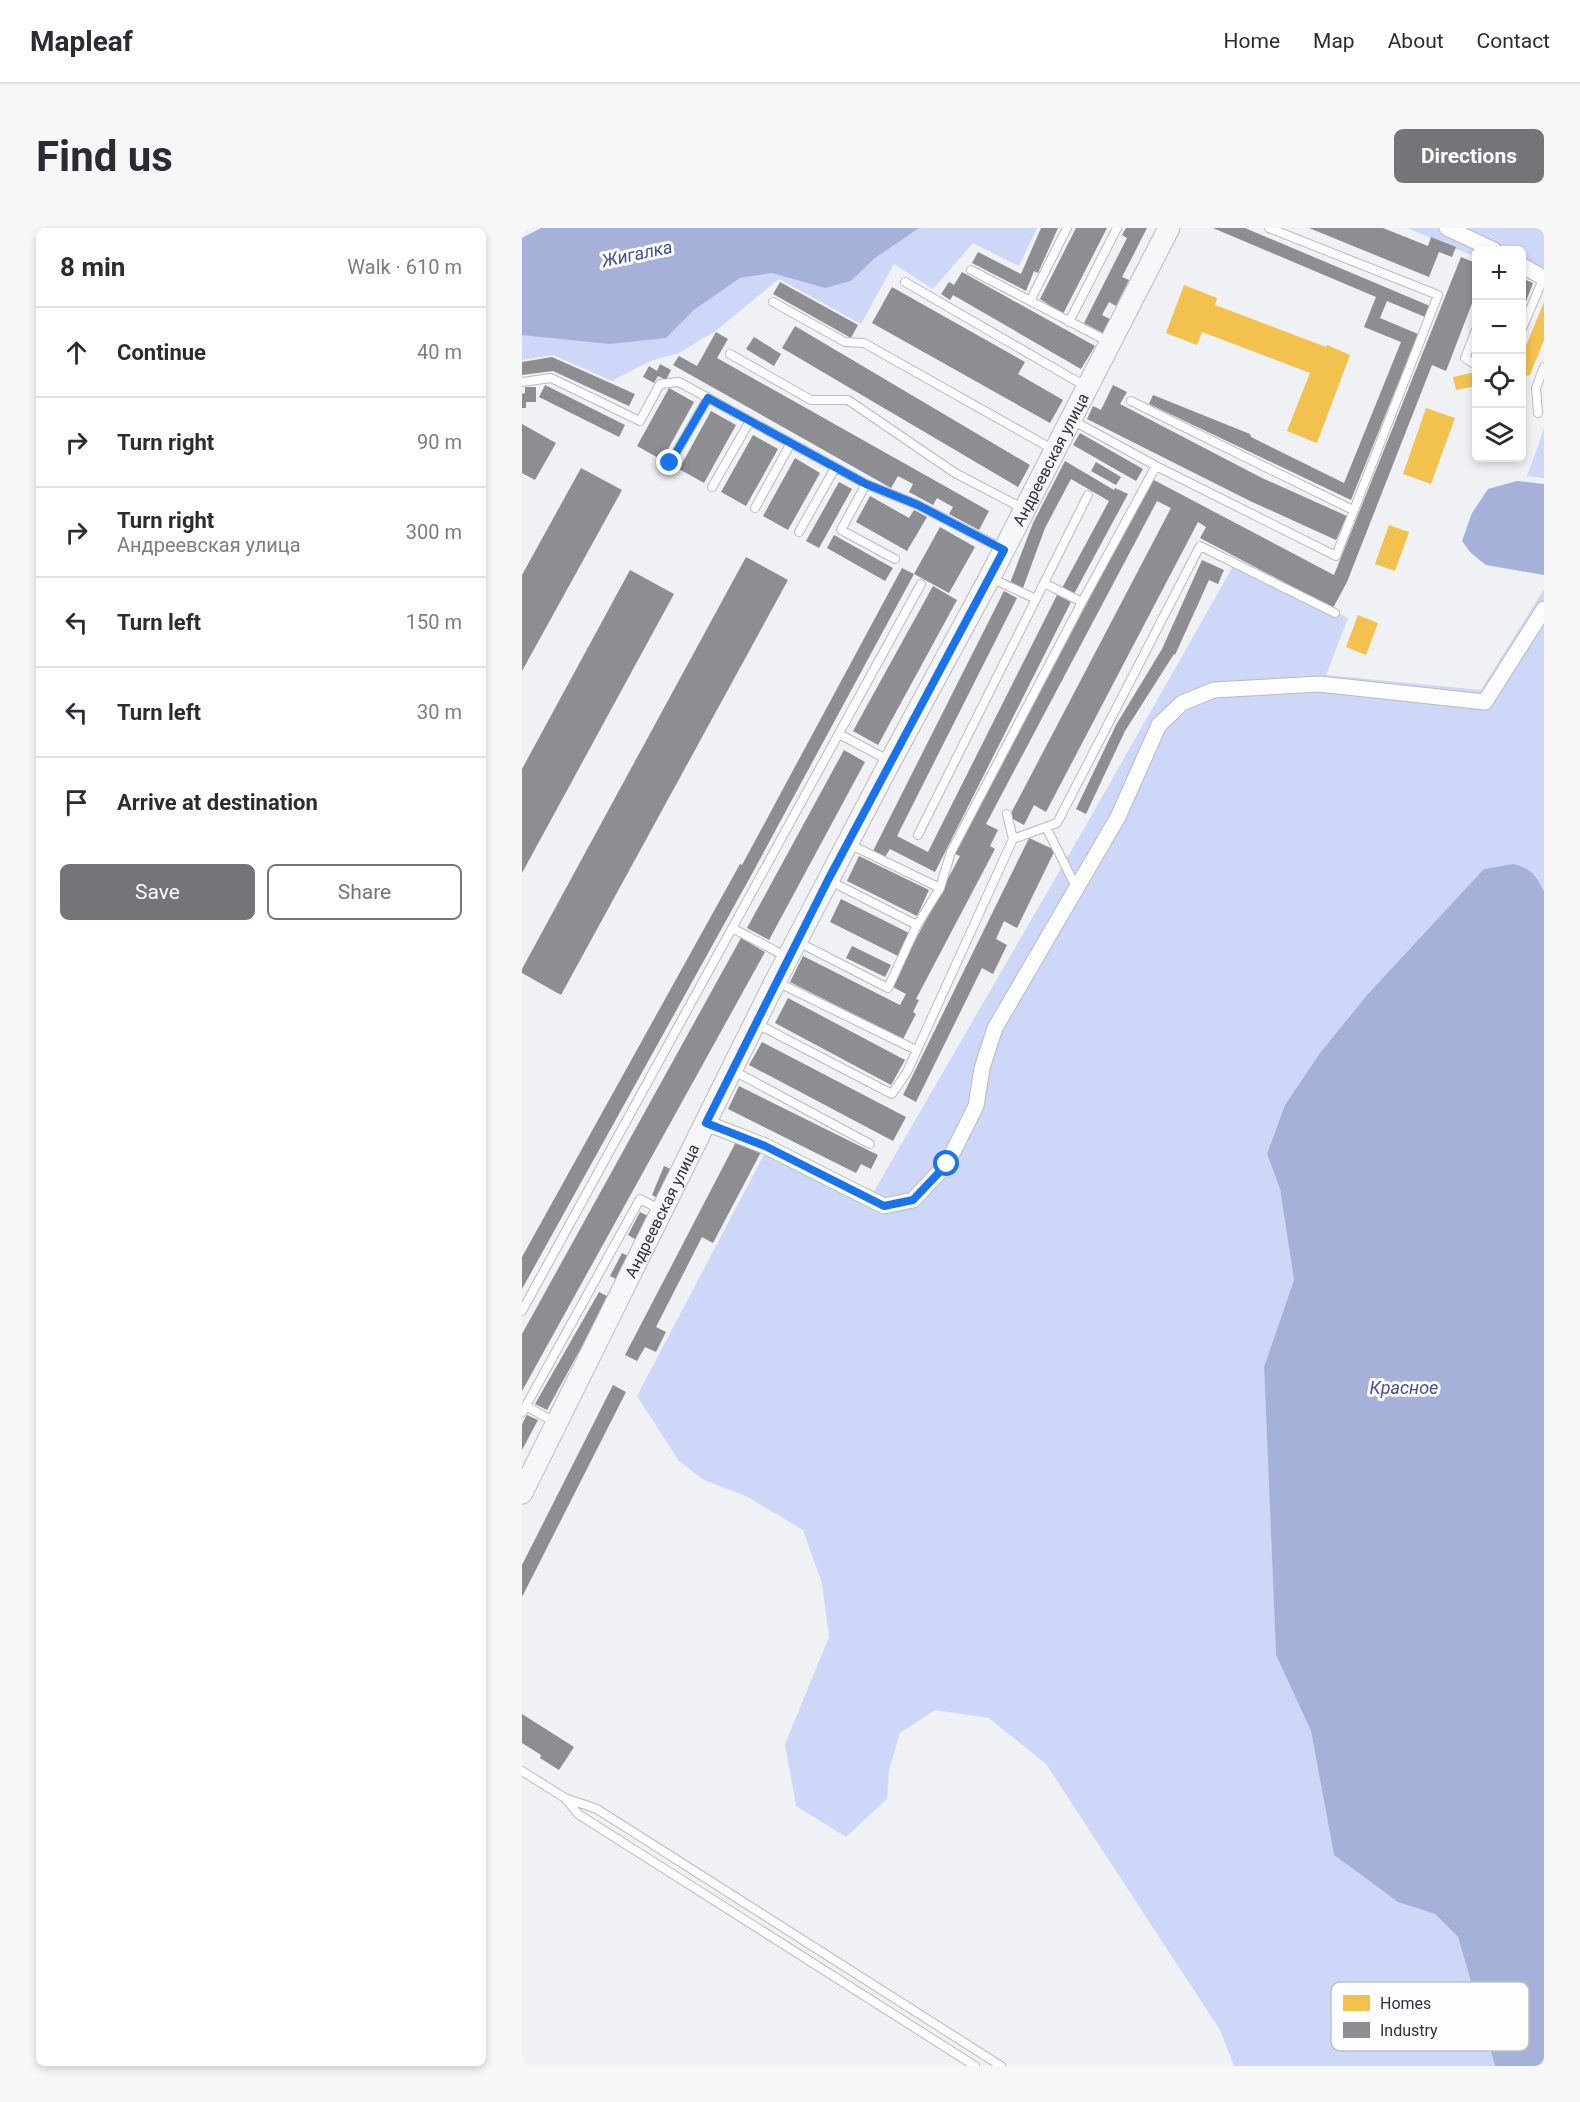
<!DOCTYPE html>
<html lang="en">
<head>
<meta charset="utf-8">
<style>
	:root { --surface:#fff; --page:#f7f7f7; --text:#2b2b33; --muted:#7c7c81; --line:#e1e1e2; --accent:#747578 }
	body { margin:0; font-family:Roboto,sans-serif; background:var(--page); color:var(--text) }
	.controls { position:absolute; right:18px; top:18px; display:grid; overflow:hidden; border-radius:9px; box-shadow:0 3px 9px #0003 }
	.controls button { width:54px; height:54px; display:grid; place-items:center; padding:0; border:0; border-bottom:2px solid var(--line); background:var(--surface); color:var(--text); font:30px sans-serif }
	.stop { position:absolute; width:18px; height:18px; margin:-14px; border:4px solid #1a73e8; border-radius:50%; background:#fff }
	.stop.end { background:#1a73e8; border-color:#fff; box-shadow:0 2px 6px #0008 }
	.list { margin:0; padding:0; list-style:none }
	h2 { display:flex; justify-content:space-between; align-items:center; height:78px; margin:0; padding:0 24px; font-size:26px }
	h2 small { font-size:20px; font-weight:400; color:var(--muted) }
	.list li { display:grid; grid-template-columns:39px 1fr auto; gap:18px; align-items:center; box-sizing:border-box; height:90px; padding:0 24px; border-top:2px solid var(--line) }
	.list b { display:block; font-size:22px; white-space:nowrap }
	.list p { margin:0; font-size:20px; white-space:nowrap; color:var(--muted) }
	.list em { font-size:20px; font-style:normal; color:var(--muted) }
	.actions { display:flex; gap:12px; padding:18px 24px }
	.actions a { flex:1; padding:14px 0; border:2px solid var(--accent); border-radius:9px; text-align:center; font-size:21px; color:var(--accent) }
	.actions .main { background:var(--accent); color:#fff }
	.icon { flex:none; width:33px; height:33px; fill:none; stroke:currentColor; stroke-width:2; stroke-linecap:round; stroke-linejoin:round }
	.map { position:relative; flex:none; width:1022px; height:1838px; overflow:hidden; border-radius:9px }
	header { display:flex; align-items:center; gap:36px; box-sizing:border-box; height:84px; padding:0 30px; background:var(--surface); border-bottom:2px solid var(--line) }
	header strong { font-size:28px }
	nav { display:flex; gap:33px; margin-inline-start:auto; font-size:21px }
	.intro { display:flex; align-items:center; justify-content:space-between; box-sizing:border-box; height:144px; padding:0 36px }
	h1 { margin:0; font-size:42px }
	.button { padding:15px 27px; border-radius:9px; background:var(--accent); color:#fff; font-size:21px; font-weight:700 }
	main { display:flex; gap:36px; padding:0 36px }
	aside { flex:1; background:var(--surface); border-radius:9px; box-shadow:0 3px 9px #0003 }
	.map>svg:first-child { display:block }
	.green { fill:#cdd7f8 }
	.water { fill:#a6b1da }
	.homes { fill:#f2c14e }
	.industry { fill:#8d8d92 }
	.lines { fill:none; stroke-linecap:round; stroke-linejoin:round }
	.lane-casing { stroke:#babbbe; stroke-width:10 }
	.street-casing { stroke:#babbbe; stroke-width:17 }
	.secondary-casing { stroke:#babbbe; stroke-width:23 }
	.lane { stroke:#fdfdfe; stroke-width:8 }
	.street { stroke:#fdfdfe; stroke-width:15 }
	.secondary { stroke:#f7f7fa; stroke-width:21 }
	.route { stroke:#1a73e8; stroke-width:8 }
	.labels { text-anchor:middle; stroke-width:6; stroke-linejoin:round; paint-order:stroke }
	.street-label { font-size:16px; fill:#313235; stroke:#fdfdff }
	.water-label { font-size:18px; font-style:italic; fill:#424f97; stroke:#fdfdff }
	.key { fill:#fdfdff; stroke:#c0c0c2; stroke-width:1.5 }
	.key-label { font-size:16px; fill:#313235 }
</style>
</head>
<body>
<header>
<strong>Mapleaf</strong>
<nav><a>Home</a><a>Map</a><a>About</a><a>Contact</a></nav>
</header>
<div class="intro"><h1>Find us</h1><a class="button">Directions</a></div>
<main>
<aside>
<h2>8 min<small>Walk · 610 m</small></h2>
<ul class="list">
<li><svg class="icon" aria-label="ahead" viewBox="0 0 24 24"><path d="M12 20V5M6 11l6-6 6 6"/></svg><div><b>Continue</b></div><em>40 m</em></li>
<li><svg class="icon" aria-label="right" viewBox="0 0 24 24"><path d="M7 20v-9h11M14 6l5 5-5 5"/></svg><div><b>Turn right</b></div><em>90 m</em></li>
<li><svg class="icon" aria-label="right" viewBox="0 0 24 24"><path d="M7 20v-9h11M14 6l5 5-5 5"/></svg><div><b>Turn right</b><p>Андреевская улица</p></div><em>300 m</em></li>
<li><svg class="icon" aria-label="left" viewBox="0 0 24 24"><path d="M17 20v-9H6M10 6l-5 5 5 5"/></svg><div><b>Turn left</b></div><em>150 m</em></li>
<li><svg class="icon" aria-label="left" viewBox="0 0 24 24"><path d="M17 20v-9H6M10 6l-5 5 5 5"/></svg><div><b>Turn left</b></div><em>30 m</em></li>
<li><svg class="icon" aria-label="arrive" viewBox="0 0 24 24"><path d="M6 21V4h12l-3 4 3 4H6"/></svg><div><b>Arrive at destination</b></div></li>
</ul>
<div class="actions"><a class="main">Save</a><a>Share</a></div>
</aside>
<div class="map">
<svg width="1022" height="1838" viewBox="0 0 1022 1838">
	<rect width="100%" height="100%" fill="#eff1f5"/>
	<path class="green" d="M 397,0 L 515,0 L 497,38 L 451,15 L 411,61 L 372,36 L 339,96 L 257,51 L 195,102 L 157,125 L 128,133 L 90,153 L 31,127 L 0,132 L 0,107 L 144,110 L 172,82 L 218,50 L 250,45 L 303,60 L 329,53 L 352,31 Z
		M 885,0 L 1022,0 L 1022,58 L 1000,48 L 999,22 L 954,22 L 954,29 Z
		M 1022,201 L 1022,250 L 1005,248 Z
		M 714,333 L 826,390 L 804,447 L 959,462 L 1022,361 L 1022,663 L 1013,646 L 745,926 L 758,961 L 772,1052 L 742,1139 L 754,1427 L 789,1503 L 812,1627 L 876,1674 L 913,1686 L 936,1709 L 956,1782 L 973,1838 L 712,1838 L 698,1802 L 524,1536 L 467,1490 L 413,1482 L 378,1505 L 367,1542 L 365,1571 L 324,1609 L 274,1578 L 263,1516 L 307,1409 L 300,1355 L 281,1302 L 224,1268 L 182,1252 L 157,1233 L 115,1168 L 244,923 L 347,972 L 567,592 Z"/>
	<path class="water" d="M 19,0 L 397,0 L 352,31 L 329,53 L 303,60 L 250,45 L 218,50 L 172,82 L 144,110 L 88,116 L 0,107 L 0,10 Z
		M 995,253 L 1022,256 L 1022,347 L 964,337 L 949,325 L 940,313 L 950,285 L 966,261 Z
		M 992,636 C 1011,642 1013,646 1022,663 L 1022,1838 L 973,1838 L 936,1709 L 913,1686 L 876,1674 L 812,1627 L 789,1503 L 754,1427 L 742,1139 L 772,1052 L 758,961 L 745,926 L 763,877 L 798,825 L 846,766 L 962,641 Z"/>
	<path class="homes" d="M 662,57 L 695,70 L 693,77 L 804,119 L 805,117 L 828,127 L 795,215 L 765,203 L 788,145 L 680,104 L 675,117 L 644,105 Z
		M 1022,74 L 1022,112 L 1008,147 L 999,149 L 999,130 Z
		M 954,144 L 954,158 L 934,162 L 931,149 Z
		M 904,180 L 933,190 L 909,256 L 881,246 Z
		M 867,297 L 887,304 L 873,343 L 853,336 Z
		M 836,387 L 856,395 L 844,427 L 824,419 Z"/>
	<path class="industry" d="M 519,0 L 536,0 L 516,45 L 512,43 L 504,63 L 450,35 L 456,24 L 499,46 Z
		M 554,0 L 585,0 L 541,86 L 518,71 Z
		M 604,0 L 625,0 L 600,49 L 607,52 L 594,78 L 587,74 L 580,87 L 588,91 L 581,105 L 562,95 L 605,10 L 600,7 Z
		M 691,0 L 723,0 L 908,78 L 903,89 L 865,73 L 858,90 L 896,106 L 829,272 L 627,176 L 631,167 L 728,206 L 729,209 L 822,255 L 879,114 L 842,99 L 854,69 Z
		M 787,0 L 861,0 L 906,18 L 909,9 L 934,19 L 930,29 L 917,24 L 907,49 Z
		M 939,29 L 954,35 L 954,65 L 924,143 L 910,137 L 825,354 L 811,380 L 678,310 L 684,299 L 676,294 L 524,584 L 512,577 L 502,597 L 487,589 L 649,280 L 635,273 L 464,596 L 476,602 L 468,618 L 473,621 L 394,771 L 397,772 L 391,784 L 394,786 L 381,811 L 268,754 L 281,728 L 378,777 L 384,766 L 369,758 L 438,628 L 433,626 L 630,251 L 812,347 Z
		M 440,44 L 573,118 L 559,141 L 431,67 L 428,72 L 419,66 L 427,54 L 432,57 Z
		M 999,50 L 1011,55 L 1000,84 L 999,84 Z
		M 258,54 L 336,97 L 329,110 L 251,66 Z
		M 370,59 L 503,134 L 496,146 L 541,172 L 528,195 L 350,95 Z
		M 273,98 L 508,237 L 496,259 L 260,120 Z
		M 194,104 L 206,111 L 195,130 L 467,283 L 457,302 L 427,286 L 431,279 L 415,270 L 411,277 L 387,264 L 391,256 L 376,248 L 369,260 L 151,137 L 157,128 L 175,138 Z
		M 232,109 L 259,126 L 252,138 L 224,121 Z
		M 30,129 L 113,166 L 107,178 L 31,143 L 0,147 L 0,134 Z
		M 138,136 L 149,142 L 144,152 L 136,148 L 132,155 L 121,149 L 127,138 L 135,143 Z
		M 23,157 L 103,197 L 97,209 L 17,169 Z
		M 591,157 L 605,164 L 598,176 L 740,250 L 825,288 L 814,312 L 728,273 L 565,191 L 571,178 L 579,182 Z
		M 3,159 L 14,159 L 14,174 L 4,174 L 4,180 L 0,180 L 0,166 L 3,165 Z
		M 147,160 L 172,174 L 140,232 L 115,218 Z
		M 189,183 L 214,197 L 182,255 L 157,241 Z
		M 0,196 L 34,215 L 13,252 L 0,245 Z
		M 558,205 L 621,241 L 614,253 L 551,217 Z
		M 231,207 L 256,221 L 224,278 L 199,264 Z
		M 273,230 L 298,245 L 266,302 L 241,288 Z
		M 543,233 L 592,262 L 593,260 L 606,266 L 552,366 L 540,360 L 587,273 L 549,251 L 523,300 L 501,360 L 488,355 L 511,295 Z
		M 574,234 L 599,249 L 594,257 L 569,243 Z
		M 59,240 L 100,262 L 0,443 L 0,347 Z
		M 317,254 L 330,261 L 297,320 L 284,313 Z
		M 348,268 L 387,290 L 392,282 L 405,289 L 385,323 L 334,294 Z
		M 418,299 L 453,319 L 427,365 L 392,346 Z
		M 312,307 L 371,340 L 363,353 L 305,320 Z
		M 224,329 L 266,352 L 39,767 L 0,745 L 0,741 Z
		M 680,332 L 702,342 L 696,356 L 687,352 L 653,427 L 652,426 L 603,503 L 564,586 L 554,581 L 594,497 L 640,421 Z
		M 380,340 L 392,346 L 231,644 L 0,1061 L 0,1029 L 218,636 L 220,637 Z
		M 108,342 L 152,366 L 0,645 L 0,541 Z
		M 411,358 L 435,372 L 356,517 L 331,503 Z
		M 482,363 L 495,370 L 375,608 L 406,624 L 535,367 L 549,374 L 413,644 L 368,621 L 363,629 L 351,623 Z
		M 322,522 L 343,534 L 247,712 L 225,700 Z
		M 507,610 L 533,622 L 495,700 L 482,693 L 474,711 L 485,717 L 471,746 L 460,740 L 394,874 L 381,867 Z
		M 337,628 L 407,662 L 395,688 L 325,653 Z
		M 319,671 L 389,706 L 378,729 L 308,694 Z
		M 219,710 L 243,724 L 0,1163 L 0,1106 Z
		M 330,718 L 369,737 L 363,749 L 324,730 Z
		M 266,770 L 383,832 L 369,857 L 253,795 Z
		M 240,814 L 384,889 L 371,913 L 227,837 Z
		M 217,858 L 356,927 L 349,941 L 339,936 L 334,945 L 206,881 Z
		M 215,912 L 239,924 L 191,1015 L 180,1009 L 134,1099 L 144,1104 L 134,1124 L 123,1119 L 115,1133 L 103,1127 Z
		M 142,938 L 153,943 L 140,972 L 130,967 Z
		M 118,984 L 128,989 L 116,1013 L 106,1007 Z
		M 100,1025 L 108,1029 L 96,1052 L 88,1048 Z
		M 77,1064 L 87,1069 L 25,1182 L 13,1176 Z
		M 91,1157 L 104,1164 L 0,1369 L 0,1337 Z
		M 5,1187 L 16,1192 L 0,1222 L 0,1196 Z
		M 0,1486 L 52,1519 L 37,1542 L 18,1530 L 19,1527 L 0,1515 Z"/>
	<g class="lines">
		<defs>
			<path id="lane" d="M 449,42 L 587,114
				M 383,54 L 563,158
				M 508,73 L 545,0
				M 251,74 L 323,114 L 342,115 L 532,222
				M 547,94 L 595,0
				M 954,102 L 943,130 L 951,135 L 954,134
				M 999,103 L 1022,49
				M 208,126 L 289,172 L 326,172 L 433,245 L 502,281
				M 0,154 L 29,150 L 118,193 L 138,156 L 157,154 L 344,256 L 396,277 L 481,321
				M 609,173 L 831,282
				M 1016,185 L 1014,160 L 1022,139
				M 148,235 L 186,170
				M 634,238 L 814,328 L 916,67 L 747,0
				M 344,256 L 319,302 L 373,331
				M 190,259 L 228,193
				M 233,280 L 269,215
				M 277,304 L 313,240
				M 469,350 L 514,371
				M 522,355 L 560,374
				M 317,506 L 366,532
				M 524,599 L 554,659
				M 396,607 L 566,267
				M 491,611 L 535,595 L 678,318 L 813,385
				M 327,616 L 418,660
				M 308,653 L 395,697
				M 210,700 L 265,729
				M 274,713 L 366,760 L 395,697 L 418,660 L 429,624 L 560,374 L 634,238 L 550,192
				M 255,754 L 394,822
				M 235,796 L 370,866 L 385,844 L 491,611 L 485,586
				M 212,843 L 348,916
				M 0,1083 L 399,356
				M 4,1178 L 34,1195
				M 0,1185 L 118,971 L 139,982
				M 0,1543 L 43,1570 L 75,1581 L 479,1838
				M 44,1571 L 56,1586 L 453,1838"/>
			<path id="street" d="M 925,0 L 972,22
				M 999,37 L 1022,50
				M 184,895 L 243,918 L 362,978 L 391,972 L 425,936 L 454,878 L 460,840 L 473,800 L 596,589 L 637,497 L 660,475 L 692,462 L 797,456 L 963,474 L 1022,381"/>
			<g id="secondary">
				<path id="s1" d="M 0,1265 L 253,754 L 368,534 L 468,349 L 647,0"/>
			</g>
		</defs>
		<use href="#lane" class="lane-casing"/>
		<use href="#street" class="street-casing"/>
		<use href="#secondary" class="secondary-casing"/>
		<use href="#lane" class="lane"/>
		<use href="#street" class="street"/>
		<use href="#secondary" class="secondary"/>
	</g>
	<g class="lines">
		<path class="route" d="M 148,235 L 186,170 L 344,256 L 396,277 L 482,322 L 306,652 L 184,895 L 243,918 L 362,978 L 391,972 L 425,936"/>
	</g>
	<g class="labels">
		<g class="street-label">
			<text dy="6" stroke="none"><textPath href="#s1" startOffset="1161">Андреевская улица</textPath></text>
			<text dy="6" stroke="none"><textPath href="#s1" startOffset="315">Андреевская улица</textPath></text>
		</g>
		<g class="water-label">
			<text transform="translate(115 26) rotate(-12)" y="6">Жигалка</text>
			<text x="882" y="1166">Красное</text>
		</g>
	</g>
	<rect x="809" y="1754" width="198" height="69" rx="9" class="key"/>
	<rect x="821" y="1767" width="27" height="16" fill="#f2c14e"/>
	<rect x="821" y="1794" width="27" height="16" fill="#8d8d92"/>
	<g class="key-label">
		<text x="858" y="1781">Homes</text>
		<text x="858" y="1808">Industry</text>
	</g>
</svg>
<div class="controls">
<button>+</button>
<button>−</button>
<button><svg class="icon" aria-label="locate" viewBox="0 0 24 24"><circle cx="12" cy="12" r="6"/><path d="M12 2v4M12 18v4M2 12h4M18 12h4"/></svg></button>
<button><svg class="icon" aria-label="layers" viewBox="0 0 24 24"><path d="M12 4l9 5-9 5-9-5zM3 14l9 5 9-5"/></svg></button>
</div>
<div class="stop" style="left:425px;top:936px"></div>
<div class="stop end" style="left:148px;top:235px"></div>
</div>
</main>
</body>
</html>
